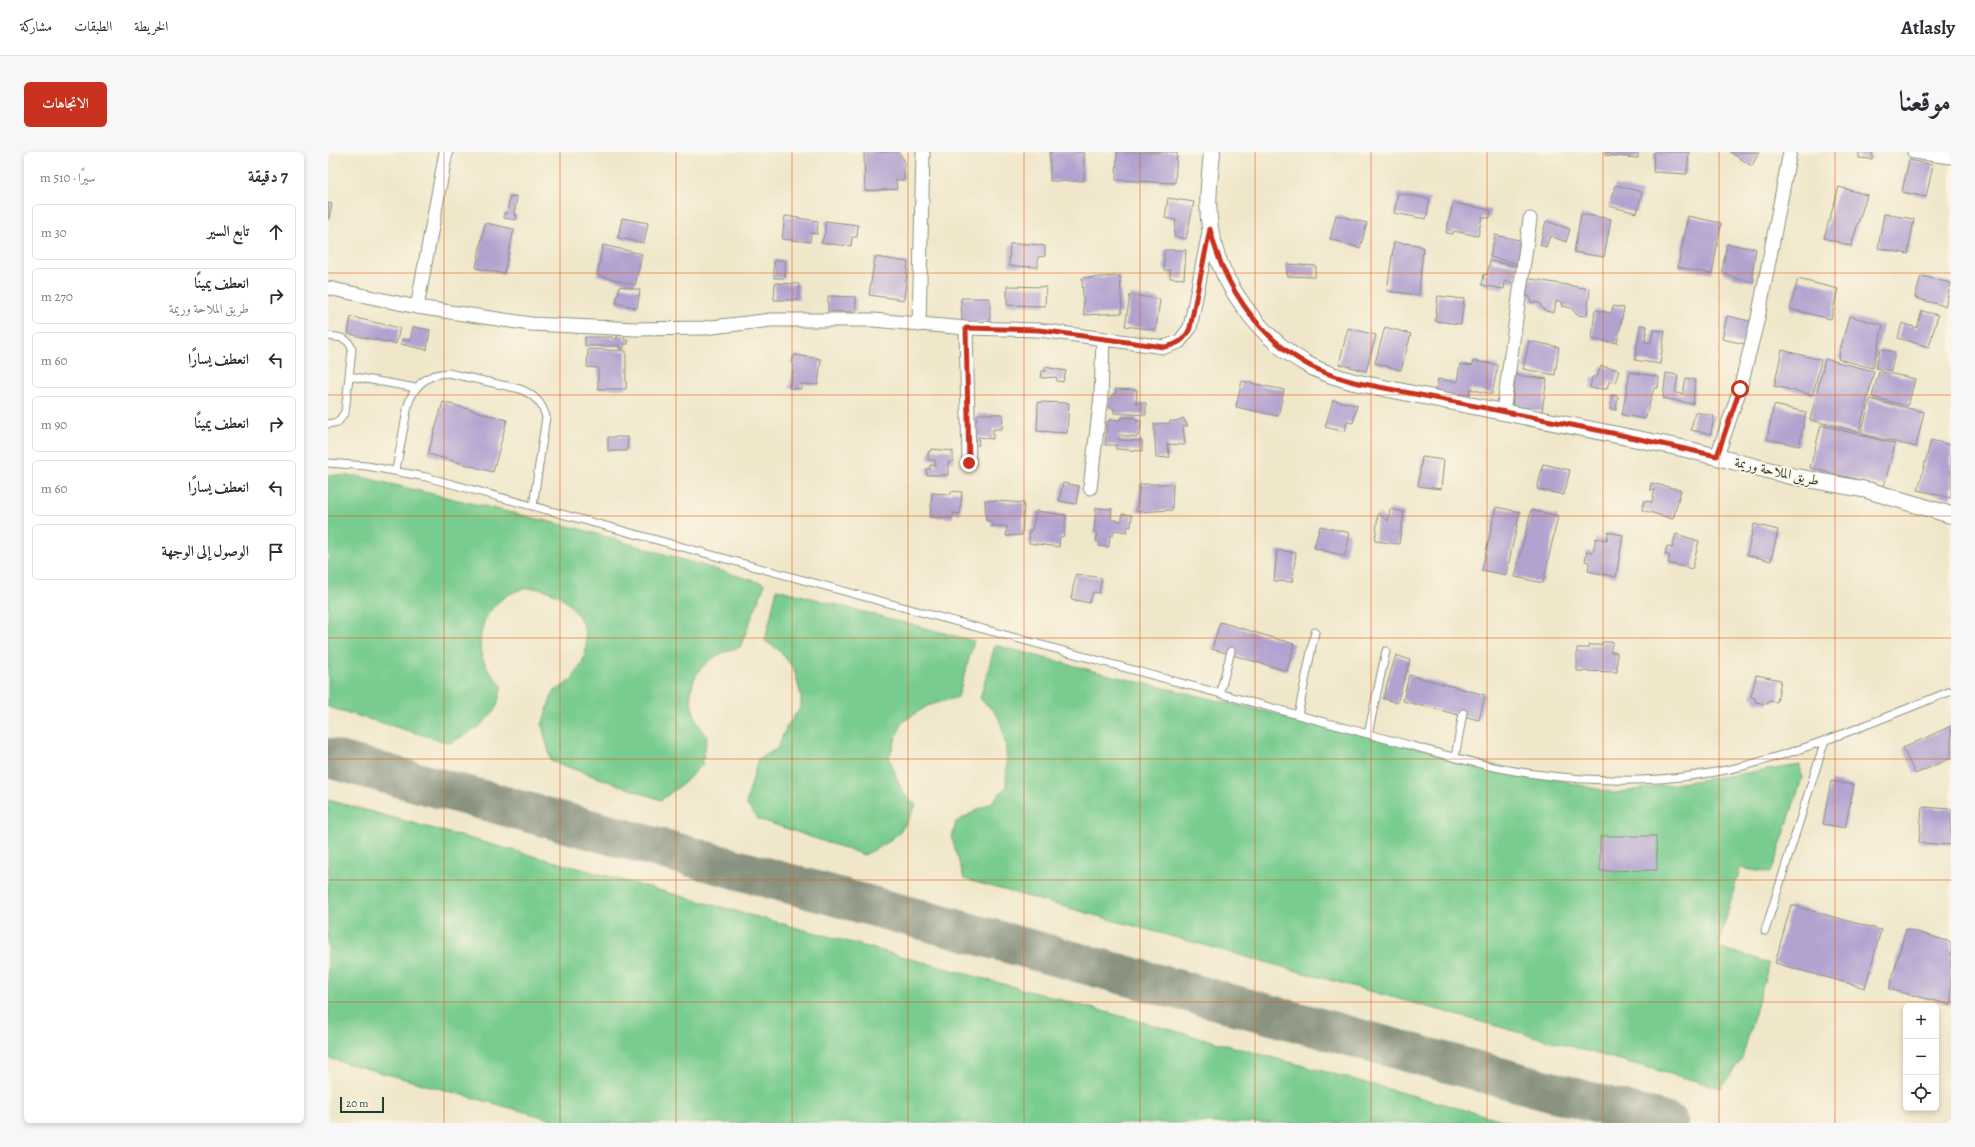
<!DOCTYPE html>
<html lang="ar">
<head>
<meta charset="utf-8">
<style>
	:root { --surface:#fff; --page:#f7f7f7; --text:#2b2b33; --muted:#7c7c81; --line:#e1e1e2; --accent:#c8321e }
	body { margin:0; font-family:Alegreya,Amiri,serif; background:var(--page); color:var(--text); direction:rtl }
	.controls { position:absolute; right:12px; bottom:12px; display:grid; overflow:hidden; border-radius:6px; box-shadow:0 2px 6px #0003 }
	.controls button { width:36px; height:36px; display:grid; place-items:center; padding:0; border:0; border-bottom:1px solid var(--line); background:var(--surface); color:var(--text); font:20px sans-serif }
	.scale { position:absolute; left:12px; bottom:10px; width:44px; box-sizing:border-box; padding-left:4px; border:2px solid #1f3d34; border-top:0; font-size:11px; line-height:14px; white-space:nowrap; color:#1f3d34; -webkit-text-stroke:3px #fcf5e5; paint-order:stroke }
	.stop { position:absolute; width:12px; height:12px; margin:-9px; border:3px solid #c8321e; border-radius:50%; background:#fff }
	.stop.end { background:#c8321e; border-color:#fff; box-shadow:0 1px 4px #0008 }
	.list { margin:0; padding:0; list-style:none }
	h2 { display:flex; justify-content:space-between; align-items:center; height:52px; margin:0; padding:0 16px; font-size:17px }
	h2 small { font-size:13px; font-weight:400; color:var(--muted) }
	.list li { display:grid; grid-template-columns:26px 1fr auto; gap:12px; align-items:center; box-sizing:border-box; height:56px; margin:0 8px 8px; padding:0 8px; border:1px solid var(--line); border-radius:6px }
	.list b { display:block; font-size:15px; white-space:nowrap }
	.list p { margin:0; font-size:13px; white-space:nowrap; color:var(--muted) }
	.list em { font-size:13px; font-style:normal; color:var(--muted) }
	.icon { flex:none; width:22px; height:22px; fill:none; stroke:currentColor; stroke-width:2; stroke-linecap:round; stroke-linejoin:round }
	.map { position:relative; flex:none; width:1623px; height:971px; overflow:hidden; direction:ltr; border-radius:6px }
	header { display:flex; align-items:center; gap:24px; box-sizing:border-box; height:56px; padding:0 20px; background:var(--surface); border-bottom:1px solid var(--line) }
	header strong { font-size:19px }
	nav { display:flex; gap:22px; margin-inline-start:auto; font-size:14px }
	.intro { display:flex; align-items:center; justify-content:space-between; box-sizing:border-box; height:96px; padding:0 24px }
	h1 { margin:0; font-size:28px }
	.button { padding:10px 18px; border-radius:6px; background:var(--accent); color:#fff; font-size:14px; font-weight:700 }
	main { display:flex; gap:24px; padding:0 24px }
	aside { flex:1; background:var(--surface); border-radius:6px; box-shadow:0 2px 6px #0003 }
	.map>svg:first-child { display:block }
	.green { fill:#79cc8f; stroke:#4c8462 }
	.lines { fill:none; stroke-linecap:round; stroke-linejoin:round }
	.taxiway { stroke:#88927f; stroke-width:40 }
	.building { fill:#b2a2d0 }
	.service-casing { stroke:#88927f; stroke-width:9 }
	.minor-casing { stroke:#88927f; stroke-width:15 }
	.tertiary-casing { stroke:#88927f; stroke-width:18 }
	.service { stroke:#fff; stroke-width:7 }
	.minor { stroke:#fff; stroke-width:13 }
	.tertiary { stroke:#fff; stroke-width:16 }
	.route { stroke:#c8321e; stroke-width:5 }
	.grid { fill:none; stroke:#de580e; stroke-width:1; stroke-opacity:0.55 }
	.labels { text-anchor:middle; stroke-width:4; stroke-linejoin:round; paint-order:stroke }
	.street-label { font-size:14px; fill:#1f3d34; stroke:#fcf5e5 }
</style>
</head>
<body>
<header>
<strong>Atlasly</strong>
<nav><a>الخريطة</a><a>الطبقات</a><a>مشاركة</a></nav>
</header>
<div class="intro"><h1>موقعنا</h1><a class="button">الاتجاهات</a></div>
<main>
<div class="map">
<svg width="1623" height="971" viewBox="0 0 1623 971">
	<rect width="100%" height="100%" fill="#fcf5e5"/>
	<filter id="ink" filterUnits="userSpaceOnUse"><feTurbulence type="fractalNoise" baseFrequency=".025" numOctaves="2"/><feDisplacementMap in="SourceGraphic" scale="8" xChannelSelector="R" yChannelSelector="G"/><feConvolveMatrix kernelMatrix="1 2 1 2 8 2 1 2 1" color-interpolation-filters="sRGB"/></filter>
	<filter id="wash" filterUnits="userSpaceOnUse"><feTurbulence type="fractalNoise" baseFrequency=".012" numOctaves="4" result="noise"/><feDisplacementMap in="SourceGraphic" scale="16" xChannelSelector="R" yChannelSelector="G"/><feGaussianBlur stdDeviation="0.9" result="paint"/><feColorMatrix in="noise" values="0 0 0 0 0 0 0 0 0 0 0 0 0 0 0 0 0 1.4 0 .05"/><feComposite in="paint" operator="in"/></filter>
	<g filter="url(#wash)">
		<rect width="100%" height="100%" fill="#f0e7ca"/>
		<path class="green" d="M 0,323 L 29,324 L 252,377 L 437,432 L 412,495 C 363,507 348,544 379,585 L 374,613 L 356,631 L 333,648 L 223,609 L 214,573 L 225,540 C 230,537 236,534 240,530 C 291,483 224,408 174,447 C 164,455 157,464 154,477 C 148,502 157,517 174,534 L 168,557 L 151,575 L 122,591 L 0,555 Z
			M 449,437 L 646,489 L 630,545 L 599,554 L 574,570 L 561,605 L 574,640 L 588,653 C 573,683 566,688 536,703 L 430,667 L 418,652 L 430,607 L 449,597 L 459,574 L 473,555 L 473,544 L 466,517 L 451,498 L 437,489 Z
			M 667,493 L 785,524 L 1286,641 L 1472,613 L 1474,626 L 1446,713 L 1442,721 L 1412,716 L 1390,796 L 1427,806 L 1441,812 L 1414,906 L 1393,936 L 636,727 L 624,686 L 628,670 L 664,650 L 678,635 C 679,611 680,586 670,565 C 666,558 658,552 652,547 Z
			M 0,648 L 1185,971 L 237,971 L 0,906 Z"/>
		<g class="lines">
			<path class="taxiway" d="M 0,606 L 1340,971"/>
		</g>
		<g id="blocks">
			<path class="building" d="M 536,0 L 570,0 L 576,8 L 576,28 L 568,28 L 569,37 L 537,39 Z
				M 722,0 L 756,0 L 756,29 L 722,29 Z
				M 789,0 L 849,0 L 847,31 L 788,28 Z
				M 1277,0 L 1310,0 L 1310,6 L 1277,3 Z
				M 1326,0 L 1361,0 L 1359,22 L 1325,20 Z
				M 1402,0 L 1431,0 L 1424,14 Z
				M 1531,0 L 1544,0 L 1544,7 L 1531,6 Z
				M 1581,8 L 1605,13 L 1598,45 L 1574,40 Z
				M 1287,33 L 1314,40 L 1309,61 L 1281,54 Z
				M 1511,35 L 1539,43 L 1523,94 L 1496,86 Z
				M 1070,41 L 1102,47 L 1098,67 L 1066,61 Z
				M 182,44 L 189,45 L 186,63 L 189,63 L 188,68 L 176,66 L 176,61 L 179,61 Z
				M 840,46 L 866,50 L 858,87 L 846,84 L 848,68 L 837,66 Z
				M 0,51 L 4,52 L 1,67 L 0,67 Z
				M 1125,51 L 1163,58 L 1162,66 L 1154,65 L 1150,84 L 1126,79 L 1125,82 L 1118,81 Z
				M 1253,62 L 1283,67 L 1276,105 L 1246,100 Z
				M 1556,62 L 1586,67 L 1580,102 L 1550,96 Z
				M 1008,63 L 1039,71 L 1032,96 L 1002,87 Z
				M 457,64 L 490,69 L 489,82 L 483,81 L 482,90 L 454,87 Z
				M 1360,64 L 1393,71 L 1384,122 L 1350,115 Z
				M 294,66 L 320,71 L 316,91 L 290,86 Z
				M 497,69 L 530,73 L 529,85 L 524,85 L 523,94 L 493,91 L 497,81 Z
				M 1218,69 L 1242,77 L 1238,90 L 1222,84 L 1218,95 L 1212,93 Z
				M 157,71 L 186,77 L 176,122 L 148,116 Z
				M 1167,83 L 1196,89 L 1191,112 L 1162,105 Z
				M 1066,90 L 1090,93 L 1095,96 L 1091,143 L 1059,139 Z
				M 682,92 L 701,92 L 717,94 L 717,104 L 710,105 L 710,115 L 681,114 Z
				M 1399,92 L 1428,97 L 1424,120 L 1426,130 L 1410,127 L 1394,120 Z
				M 275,93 L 314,102 L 307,133 L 269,123 Z
				M 836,98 L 858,98 L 856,127 L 842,126 L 842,118 L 836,118 Z
				M 547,105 L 580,110 L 576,148 L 541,143 Z
				M 446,108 L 457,108 L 457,126 L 446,126 Z
				M 1162,109 L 1190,114 L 1186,131 L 1177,129 L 1176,137 L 1154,133 L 1156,122 L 1159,123 Z
				M 959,112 L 988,114 L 987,125 L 959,124 Z
				M 792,124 L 794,161 L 756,163 L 754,126 Z
				M 1593,124 L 1623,131 L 1617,154 L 1587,146 Z
				M 1198,126 L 1262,137 L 1259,164 L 1249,163 L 1243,156 L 1234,154 L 1235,150 L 1228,149 L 1226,161 L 1218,159 L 1213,155 L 1212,151 L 1203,150 L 1202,145 L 1196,142 Z
				M 1470,127 L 1510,137 L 1503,167 L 1462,157 Z
				M 447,131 L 471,132 L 471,148 L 446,148 Z
				M 292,134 L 312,138 L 309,156 L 288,151 Z
				M 679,134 L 718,135 L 717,154 L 679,153 Z
				M 802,143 L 832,147 L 828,178 L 797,174 Z
				M 500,144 L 528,145 L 528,160 L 500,159 Z
				M 1110,144 L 1136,147 L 1133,172 L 1107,169 Z
				M 633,146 L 662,146 L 662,170 L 634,171 Z
				M 1285,154 L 1296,156 L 1289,191 L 1264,187 L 1267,158 L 1283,161 Z
				M 1594,159 L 1610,163 L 1601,195 L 1570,186 L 1574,171 L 1589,176 Z
				M 1399,164 L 1426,170 L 1421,193 L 1394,187 Z
				M 1521,164 L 1555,173 L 1545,216 L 1510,207 Z
				M 23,165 L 72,176 L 68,192 L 20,182 Z
				M 1312,173 L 1319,174 L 1317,190 L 1323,191 L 1325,178 L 1337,179 L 1332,212 L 1307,208 Z
				M 85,175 L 102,178 L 99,198 L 73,192 L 74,187 L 82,188 Z
				M 1057,175 L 1083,182 L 1073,218 L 1047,211 Z
				M 1020,176 L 1048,183 L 1038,219 L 1011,212 Z
				M 289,183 L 296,183 L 296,188 L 300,188 L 300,192 L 296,192 L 296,197 L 292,197 L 292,194 L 257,194 L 257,185 L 284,185 L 284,187 L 289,187 Z
				M 1201,189 L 1231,195 L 1227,223 L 1195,217 Z
				M 260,197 L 298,199 L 298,237 L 270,237 L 270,216 L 259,215 Z
				M 1552,197 L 1567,200 L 1563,219 L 1548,216 Z
				M 1454,198 L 1493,208 L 1485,243 L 1446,234 Z
				M 467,203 L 493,207 L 490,233 L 473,232 L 473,237 L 461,236 L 466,215 L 463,210 Z
				M 1497,207 L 1546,219 L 1531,280 L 1482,268 Z
				M 1145,209 L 1170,213 L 1164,242 L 1142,237 L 1140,249 L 1106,245 L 1110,227 L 1129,230 L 1132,212 L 1144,214 Z
				M 1273,214 L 1291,218 L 1287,231 L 1281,229 L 1279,237 L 1262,236 L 1264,225 L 1269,225 Z
				M 717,215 L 738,219 L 735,230 L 729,229 L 728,225 L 713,226 L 714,219 L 718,219 Z
				M 1551,219 L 1587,227 L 1580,254 L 1544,245 Z
				M 1302,220 L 1331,225 L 1330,236 L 1326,236 L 1317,267 L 1294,263 Z
				M 1338,221 L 1350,223 L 1347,241 L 1355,242 L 1358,226 L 1367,228 L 1365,252 L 1335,246 Z
				M 1187,223 L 1219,227 L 1214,259 L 1184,258 Z
				M 914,229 L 956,238 L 950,264 L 908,255 Z
				M 788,237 L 809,238 L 808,251 L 818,251 L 818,263 L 786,261 L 786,256 L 781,256 L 781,246 L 784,246 L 784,242 L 787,242 Z
				M 1284,243 L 1290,244 L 1288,258 L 1282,257 Z
				M 1542,247 L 1596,260 L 1588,295 L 1533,282 Z
				M 1005,248 L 1029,253 L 1025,271 L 1019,270 L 1017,280 L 997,275 Z
				M 115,250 L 179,268 L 165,320 L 100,302 Z
				M 710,250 L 741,251 L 739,281 L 709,279 Z
				M 1446,253 L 1478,260 L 1471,294 L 1439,287 Z
				M 1367,260 L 1386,264 L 1383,282 L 1363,278 Z
				M 649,262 L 675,262 L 674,277 L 665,277 L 665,287 L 650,285 L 651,293 L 645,293 L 644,271 L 649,268 Z
				M 794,265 L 809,266 L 808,269 L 813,269 L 812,280 L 809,285 L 791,283 L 790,288 L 814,289 L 814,299 L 788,297 L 788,293 L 777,293 L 779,269 L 782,269 L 782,267 L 793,268 Z
				M 855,266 L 860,274 L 855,274 L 857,293 L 839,292 L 842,305 L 828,306 L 826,272 L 842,271 L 842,269 L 848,269 Z
				M 1493,273 L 1567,292 L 1556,334 L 1482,316 Z
				M 280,285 L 300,285 L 299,299 L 280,299 Z
				M 1603,288 L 1623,293 L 1623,346 L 1590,338 Z
				M 603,297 L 625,299 L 625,310 L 620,310 L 620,323 L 599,323 L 598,317 L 602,317 L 602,313 L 608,314 L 607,308 L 600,308 L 600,300 L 602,300 Z
				M 1094,305 L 1116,308 L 1113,337 L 1090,334 Z
				M 1215,312 L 1242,318 L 1236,343 L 1209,337 Z
				M 735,331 L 751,334 L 748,352 L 731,349 Z
				M 1323,331 L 1353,338 L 1345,367 L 1314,358 L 1316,349 L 1324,350 L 1327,338 L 1322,338 Z
				M 812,332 L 845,332 L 844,358 L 808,360 Z
				M 623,339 L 634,340 L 632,362 L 625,361 L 625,366 L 602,365 L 604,341 L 623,342 Z
				M 657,348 L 696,351 L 694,383 L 678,384 L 679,374 L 663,374 L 664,370 L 658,368 Z
				M 1168,355 L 1192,360 L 1178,423 L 1154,418 Z
				M 768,356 L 784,357 L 783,367 L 786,368 L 794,369 L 794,362 L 804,363 L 803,375 L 800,374 L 799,380 L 786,378 L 785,384 L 782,383 L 781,395 L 771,394 L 771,390 L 768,390 L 769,381 L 766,381 Z
				M 1062,357 L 1076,360 L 1071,392 L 1047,389 L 1050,361 L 1060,369 Z
				M 1203,358 L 1230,364 L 1215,431 L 1187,425 Z
				M 708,359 L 738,363 L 736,384 L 732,385 L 731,395 L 701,391 L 701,379 L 704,378 Z
				M 1426,372 L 1450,378 L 1443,409 L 1419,403 Z
				M 992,374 L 1022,381 L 1017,404 L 986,396 Z
				M 1280,380 L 1295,383 L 1288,425 L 1260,419 L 1261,410 L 1257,409 L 1259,399 L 1265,400 L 1268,386 L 1279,388 Z
				M 1348,382 L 1371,389 L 1364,417 L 1340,411 L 1342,404 L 1337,402 L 1339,394 L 1344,396 Z
				M 949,398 L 968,401 L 964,430 L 946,429 Z
				M 748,422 L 774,426 L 771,441 L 765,440 L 761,451 L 743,447 Z
				M 892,470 L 966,492 L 959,519 L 884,497 Z
				M 1274,490 L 1285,490 L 1282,500 L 1289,500 L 1289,520 L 1249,519 L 1249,496 L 1261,496 L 1261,493 L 1274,493 Z
				M 1068,503 L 1082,508 L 1069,551 L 1055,546 Z
				M 1081,523 L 1157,543 L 1151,568 L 1075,549 Z
				M 1428,523 L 1453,528 L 1449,550 L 1440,549 L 1440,552 L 1427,550 L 1427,546 L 1423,545 Z
				M 1623,574 L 1623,606 L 1587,622 L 1575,596 Z
				M 1503,629 L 1526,633 L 1517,676 L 1495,672 Z
				M 1594,655 L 1623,657 L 1623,693 L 1591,691 Z
				M 1272,684 L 1328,684 L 1329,718 L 1272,719 Z
				M 1463,753 L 1553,778 L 1537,836 L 1447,811 Z
				M 1578,777 L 1623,790 L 1623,853 L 1561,837 Z"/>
		</g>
	</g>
	<g filter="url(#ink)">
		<use href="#blocks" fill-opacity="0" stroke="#88927f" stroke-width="1"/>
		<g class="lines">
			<defs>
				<path id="service" d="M 0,184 C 11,185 21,185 24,198 L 17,260 L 10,270 L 0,272
					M 21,224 L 88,236
					M 0,311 L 39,314 L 98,325 L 1040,582 C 1095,596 1151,615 1207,622 C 1287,633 1371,630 1447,605 C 1507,587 1565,562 1623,539
					M 68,318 L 80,253 C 86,233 99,222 120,221 L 192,237 C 206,243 214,250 218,265 L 205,354
					M 892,541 L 903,499
					M 970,563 L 987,480
					M 1040,582 L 1058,499
					M 1127,605 L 1135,561
					M 1437,779 L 1497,588"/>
				<path id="minor" d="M 1586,0 L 1623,5
					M 0,136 L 89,155 L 203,172 L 307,177 L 376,176 L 443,168 L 545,168 L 638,176 L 711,178 L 836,195 L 851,190 L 862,176 L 881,80
					M 89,155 L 118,0
					M 591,173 L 595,0
					M 638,176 L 641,311
					M 1175,260 L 1202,67
					M 1389,304 L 1412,237 L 1430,166 L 1462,0
					M 762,336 L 773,244 L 775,188"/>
				<path id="tertiary" d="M 884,0 C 882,25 878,50 882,76 C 889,128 932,186 977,211 C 992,220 1009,225 1026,230 L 1354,296 L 1463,324 L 1539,338 L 1623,363"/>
			</defs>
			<use href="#service" class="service-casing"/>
			<use href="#minor" class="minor-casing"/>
			<use href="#tertiary" class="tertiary-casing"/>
			<use href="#service" class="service"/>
			<use href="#minor" class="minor"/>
			<use href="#tertiary" class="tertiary"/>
		</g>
	</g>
	<g class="lines" filter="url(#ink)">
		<path class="route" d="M 641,311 L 638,176 L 711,178 L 836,195 C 849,193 857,188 862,176 L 882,77 C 895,132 928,182 977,211 C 992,220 1009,225 1026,230 L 1284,281 L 1389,304 L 1412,237"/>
	</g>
	<path class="grid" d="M 116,0 L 116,971M 232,0 L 232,971M 348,0 L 348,971M 464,0 L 464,971M 580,0 L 580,971M 696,0 L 696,971M 812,0 L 812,971M 927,0 L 927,971M 1043,0 L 1043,971M 1159,0 L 1159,971M 1275,0 L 1275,971M 1391,0 L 1391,971M 1507,0 L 1507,971M 0,121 L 1623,121M 0,243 L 1623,243M 0,364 L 1623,364M 0,486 L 1623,486M 0,607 L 1623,607M 0,728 L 1623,728M 0,850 L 1623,850"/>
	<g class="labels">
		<g class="street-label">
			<text transform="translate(1449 319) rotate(13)" y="5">طريق الملاحة وريمة</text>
		</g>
	</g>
</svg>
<div class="controls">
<button>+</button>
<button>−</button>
<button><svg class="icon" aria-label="locate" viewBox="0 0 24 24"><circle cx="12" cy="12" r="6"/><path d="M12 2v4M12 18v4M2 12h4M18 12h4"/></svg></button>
</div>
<div class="scale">20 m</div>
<div class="stop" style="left:1412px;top:237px"></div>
<div class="stop end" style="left:641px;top:311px"></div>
</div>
<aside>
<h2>7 دقيقة<small>سيرًا · 510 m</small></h2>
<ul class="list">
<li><svg class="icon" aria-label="ahead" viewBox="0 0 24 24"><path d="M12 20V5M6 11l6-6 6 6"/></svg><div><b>تابع السير</b></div><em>30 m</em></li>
<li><svg class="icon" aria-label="right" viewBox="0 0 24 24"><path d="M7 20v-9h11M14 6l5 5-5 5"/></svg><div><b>انعطف يمينًا</b><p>طريق الملاحة وريمة</p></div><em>270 m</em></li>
<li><svg class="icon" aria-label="left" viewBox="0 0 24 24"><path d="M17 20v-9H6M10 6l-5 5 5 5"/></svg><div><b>انعطف يسارًا</b></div><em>60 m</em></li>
<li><svg class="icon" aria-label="right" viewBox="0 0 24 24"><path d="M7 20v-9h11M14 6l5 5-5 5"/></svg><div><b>انعطف يمينًا</b></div><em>90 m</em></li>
<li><svg class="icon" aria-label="left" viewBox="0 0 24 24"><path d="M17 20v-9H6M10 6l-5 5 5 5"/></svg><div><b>انعطف يسارًا</b></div><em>60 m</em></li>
<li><svg class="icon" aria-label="arrive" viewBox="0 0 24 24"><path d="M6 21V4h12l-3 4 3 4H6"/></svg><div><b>الوصول إلى الوجهة</b></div></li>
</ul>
</aside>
</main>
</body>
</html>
